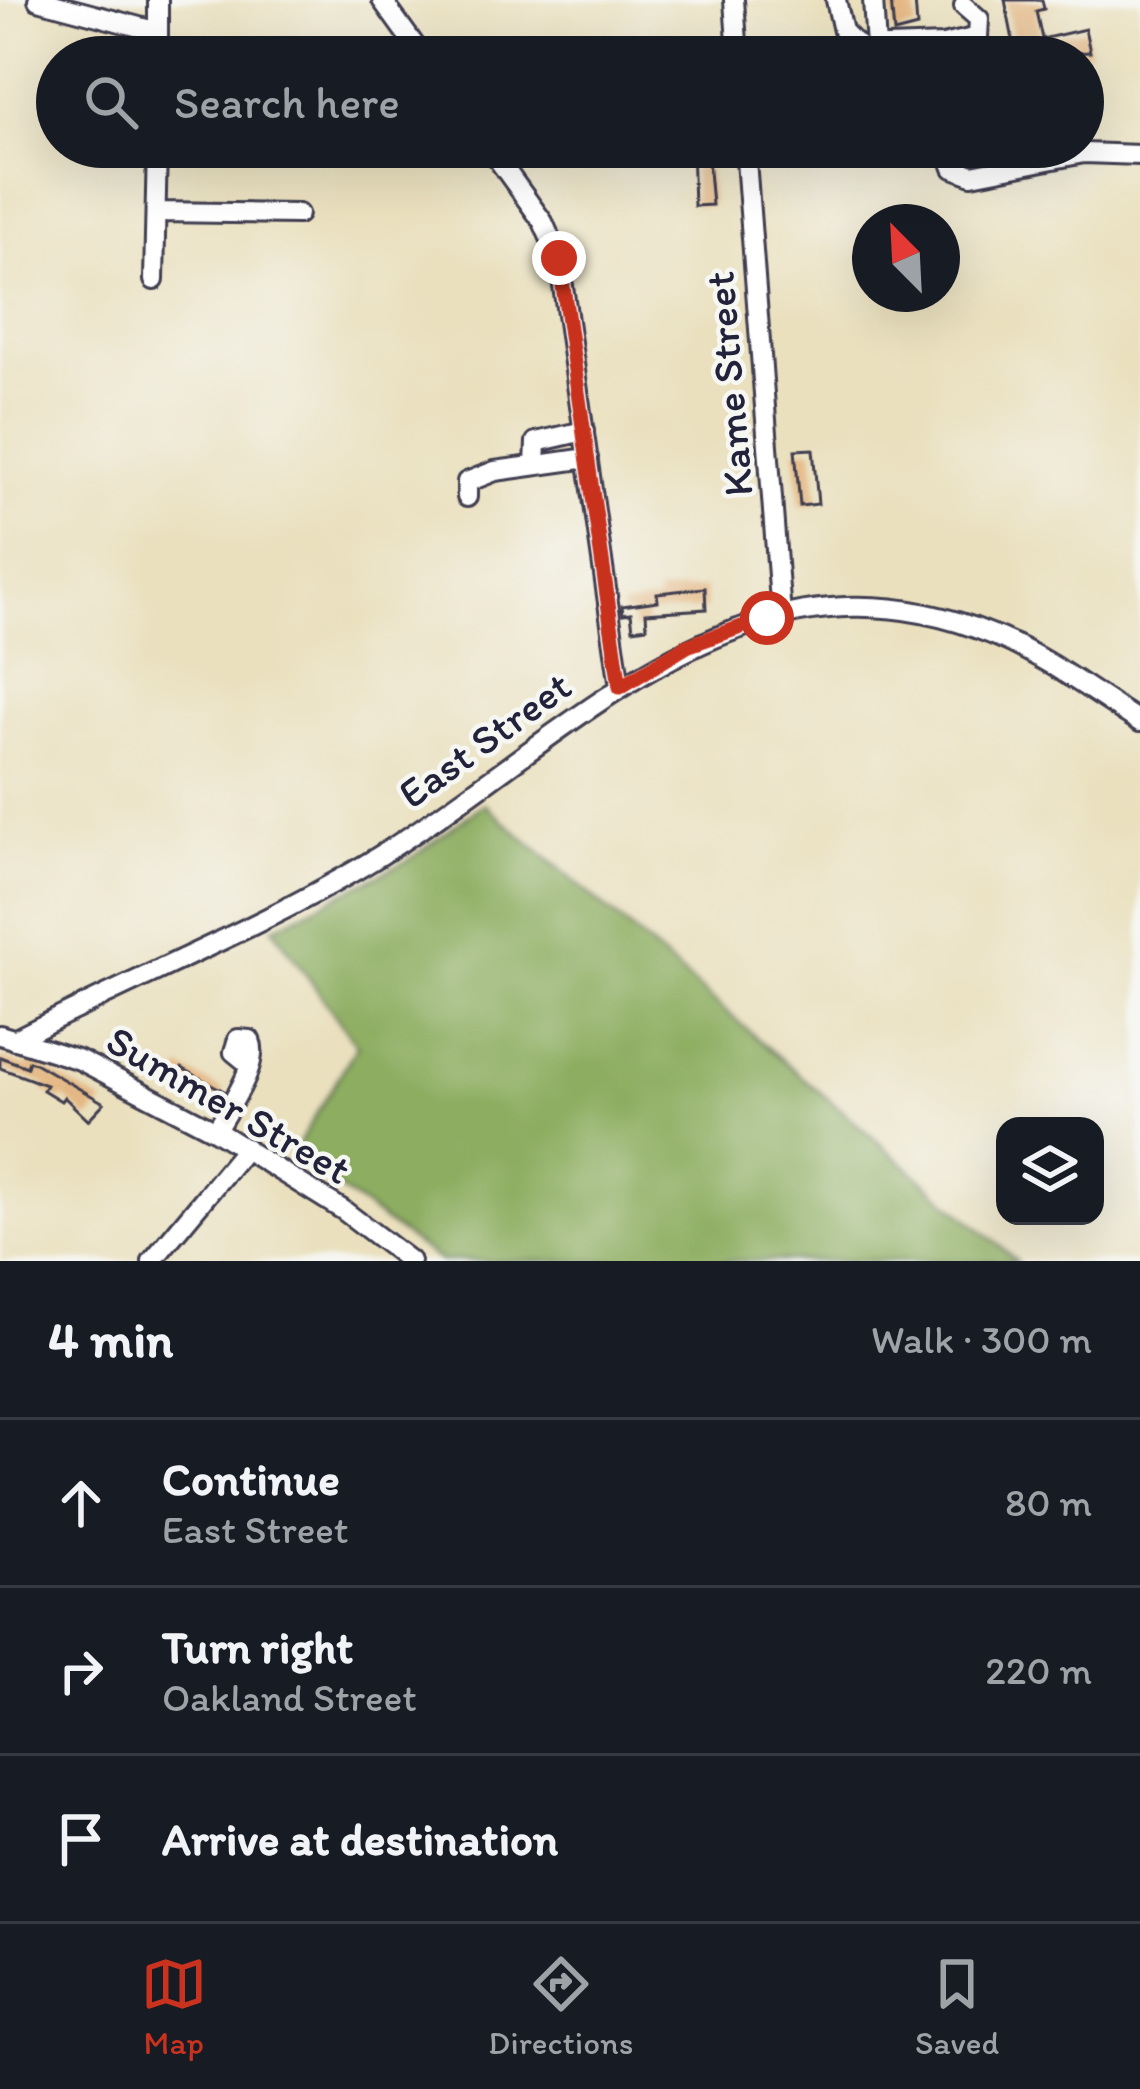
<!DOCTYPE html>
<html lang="en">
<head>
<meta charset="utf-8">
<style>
	:root { --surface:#171b24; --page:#20242c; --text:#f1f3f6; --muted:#9ea1a6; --line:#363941; --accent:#c8321e }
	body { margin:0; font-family:Itim,sans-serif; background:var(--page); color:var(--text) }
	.controls { position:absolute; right:36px; bottom:36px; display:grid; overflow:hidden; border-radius:24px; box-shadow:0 12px 48px #0002 }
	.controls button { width:108px; height:108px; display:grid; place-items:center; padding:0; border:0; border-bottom:3px solid var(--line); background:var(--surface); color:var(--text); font:60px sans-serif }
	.compass { position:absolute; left:852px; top:204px; width:108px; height:108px; border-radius:50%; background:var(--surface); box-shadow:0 12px 48px #0002; rotate:336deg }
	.stop { position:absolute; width:36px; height:36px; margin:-27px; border:9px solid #c8321e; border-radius:50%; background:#fff }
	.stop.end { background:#c8321e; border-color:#fff; box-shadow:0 3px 12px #0008 }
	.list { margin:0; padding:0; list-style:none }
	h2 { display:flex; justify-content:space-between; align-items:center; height:156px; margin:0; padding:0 48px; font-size:51px }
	h2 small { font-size:39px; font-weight:400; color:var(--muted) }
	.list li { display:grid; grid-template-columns:78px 1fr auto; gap:36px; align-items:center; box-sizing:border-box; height:168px; padding:0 48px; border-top:3px solid var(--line) }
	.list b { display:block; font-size:45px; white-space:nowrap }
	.list p { margin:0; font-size:39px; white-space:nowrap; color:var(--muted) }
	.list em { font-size:39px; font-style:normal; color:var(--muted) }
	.icon { flex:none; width:66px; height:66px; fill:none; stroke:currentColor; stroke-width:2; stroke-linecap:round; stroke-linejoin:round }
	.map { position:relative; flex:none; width:1140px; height:1261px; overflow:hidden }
	.search { position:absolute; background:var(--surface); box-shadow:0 12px 48px #0002; left:36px; right:36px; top:36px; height:132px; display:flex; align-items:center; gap:30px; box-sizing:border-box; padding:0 42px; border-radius:66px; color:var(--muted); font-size:45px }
	.sheet { height:660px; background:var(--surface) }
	nav { display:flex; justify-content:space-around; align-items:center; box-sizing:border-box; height:168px; border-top:3px solid var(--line); background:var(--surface); font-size:33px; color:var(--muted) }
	nav a { display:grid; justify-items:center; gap:6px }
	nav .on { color:var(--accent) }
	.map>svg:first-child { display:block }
	.forest { fill:#8dad60; stroke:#58684e; stroke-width:3 }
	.building { fill:#e4b884 }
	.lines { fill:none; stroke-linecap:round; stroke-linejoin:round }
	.minor-casing { stroke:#403e4f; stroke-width:24 }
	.minor { stroke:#fff; stroke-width:18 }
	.route { stroke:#c8321e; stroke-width:15 }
	.labels { text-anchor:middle; stroke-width:9; stroke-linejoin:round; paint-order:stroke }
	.street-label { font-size:42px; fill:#22223b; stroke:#f6f6f2 }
</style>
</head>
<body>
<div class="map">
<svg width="1140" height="1261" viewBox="0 0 1140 1261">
	<rect width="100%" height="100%" fill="#f6f6f2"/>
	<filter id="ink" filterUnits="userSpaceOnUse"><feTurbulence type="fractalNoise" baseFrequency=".00833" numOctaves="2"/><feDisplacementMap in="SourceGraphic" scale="24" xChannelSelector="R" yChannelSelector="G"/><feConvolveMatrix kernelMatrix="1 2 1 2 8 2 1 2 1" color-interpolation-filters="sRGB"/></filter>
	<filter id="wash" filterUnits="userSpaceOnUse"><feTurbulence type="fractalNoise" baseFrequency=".004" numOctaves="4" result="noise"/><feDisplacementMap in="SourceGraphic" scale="48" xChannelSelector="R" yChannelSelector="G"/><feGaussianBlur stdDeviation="2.7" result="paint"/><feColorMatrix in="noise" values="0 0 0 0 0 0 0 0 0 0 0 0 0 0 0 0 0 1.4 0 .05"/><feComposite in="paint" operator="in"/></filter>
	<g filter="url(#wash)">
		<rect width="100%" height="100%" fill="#eae0be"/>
		<path class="forest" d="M 484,804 L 1017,1261 L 440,1261 L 292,1155 L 357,1046 L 273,928 L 409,860 Z"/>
		<g id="blocks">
			<path class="building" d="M 891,0 L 915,0 L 917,27 L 894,33 Z
				M 1005,0 L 1042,0 L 1044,9 L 1036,11 L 1042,39 L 1085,29 L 1090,52 L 979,57 L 979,52 L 1014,45 Z
				M 692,147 L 707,147 L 712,205 L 694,206 Z
				M 813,449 L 818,504 L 800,506 L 795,450 Z
				M 705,588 L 706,609 L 646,613 L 647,627 L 633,629 L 631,613 L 623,614 L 622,606 L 658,601 L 657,593 Z
				M 0,1057 L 27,1067 L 29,1061 L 35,1063 L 104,1103 L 88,1120 L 64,1097 L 61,1101 L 43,1090 L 46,1085 L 0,1068 Z
				M 182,1068 L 224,1091 L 215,1106 L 174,1080 Z"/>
		</g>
	</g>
	<g filter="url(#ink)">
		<use href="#blocks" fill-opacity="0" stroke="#403e4f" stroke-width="3"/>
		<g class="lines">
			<defs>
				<path id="minor" d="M 38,0 L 158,32
					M 382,0 L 423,57
					M 734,0 L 738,57
					M 836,0 L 843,31 L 860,48 L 943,45 L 943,57
					M 873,0 L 876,47
					M 943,45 L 978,37 L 979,19 L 964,6
					M 158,57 L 158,0
					M 489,147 L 543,222 L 559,258 L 620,687
					M 745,147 L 781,615
					M 946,147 L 953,168 L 972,175 L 1084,153 L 1140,155
					M 156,212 L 298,214
					M 154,280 L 157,147
					M 535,465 L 536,442 L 584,431
					M 467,497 L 467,482 L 495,471 L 588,458
					M 0,1035 L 80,1060 L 216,1131 L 343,1210 L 410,1261
					M 14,1040 C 135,977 265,927 381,855 C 571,737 743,533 991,634 C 1044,655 1092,692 1140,722
					M 216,1131 C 228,1107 261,1065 250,1040 L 238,1039 L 234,1052 L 250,1065
					M 152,1261 L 246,1148"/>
			</defs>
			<use href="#minor" class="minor-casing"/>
			<use href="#minor" class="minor"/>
		</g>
	</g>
	<g class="lines" filter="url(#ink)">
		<path class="route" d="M 559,258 L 620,687 L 687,646 L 767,618"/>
	</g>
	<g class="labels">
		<g class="street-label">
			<text transform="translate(728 384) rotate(-95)" y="15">Kame Street</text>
			<text transform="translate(484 739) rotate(-36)" y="15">East Street</text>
			<text transform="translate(229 1104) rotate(30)" y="15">Summer Street</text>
		</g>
	</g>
</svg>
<div class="controls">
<button><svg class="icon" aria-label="layers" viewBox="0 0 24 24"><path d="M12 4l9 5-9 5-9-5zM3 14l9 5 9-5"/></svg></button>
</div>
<svg class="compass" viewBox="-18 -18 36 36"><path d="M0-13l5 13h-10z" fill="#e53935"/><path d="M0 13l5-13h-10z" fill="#9ea1a6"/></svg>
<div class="stop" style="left:767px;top:618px"></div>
<div class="stop end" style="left:559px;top:258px"></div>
<div class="search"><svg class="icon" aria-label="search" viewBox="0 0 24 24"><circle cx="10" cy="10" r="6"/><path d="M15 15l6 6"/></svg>Search here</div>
</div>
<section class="sheet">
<h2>4 min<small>Walk · 300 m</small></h2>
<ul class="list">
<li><svg class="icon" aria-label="ahead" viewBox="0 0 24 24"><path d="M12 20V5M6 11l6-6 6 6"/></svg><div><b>Continue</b><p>East Street</p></div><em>80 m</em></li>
<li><svg class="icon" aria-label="right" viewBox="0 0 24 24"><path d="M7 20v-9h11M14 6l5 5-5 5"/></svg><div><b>Turn right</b><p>Oakland Street</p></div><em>220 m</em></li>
<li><svg class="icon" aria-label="arrive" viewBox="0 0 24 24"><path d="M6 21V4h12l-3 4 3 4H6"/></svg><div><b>Arrive at destination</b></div></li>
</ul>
</section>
<nav>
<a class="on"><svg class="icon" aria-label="map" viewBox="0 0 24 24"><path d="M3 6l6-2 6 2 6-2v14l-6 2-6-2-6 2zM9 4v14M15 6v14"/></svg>Map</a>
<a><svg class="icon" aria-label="directions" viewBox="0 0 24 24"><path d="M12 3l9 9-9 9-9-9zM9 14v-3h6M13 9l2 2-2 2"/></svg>Directions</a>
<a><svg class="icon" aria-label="saved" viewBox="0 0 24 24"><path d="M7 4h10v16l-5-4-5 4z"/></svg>Saved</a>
</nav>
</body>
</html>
